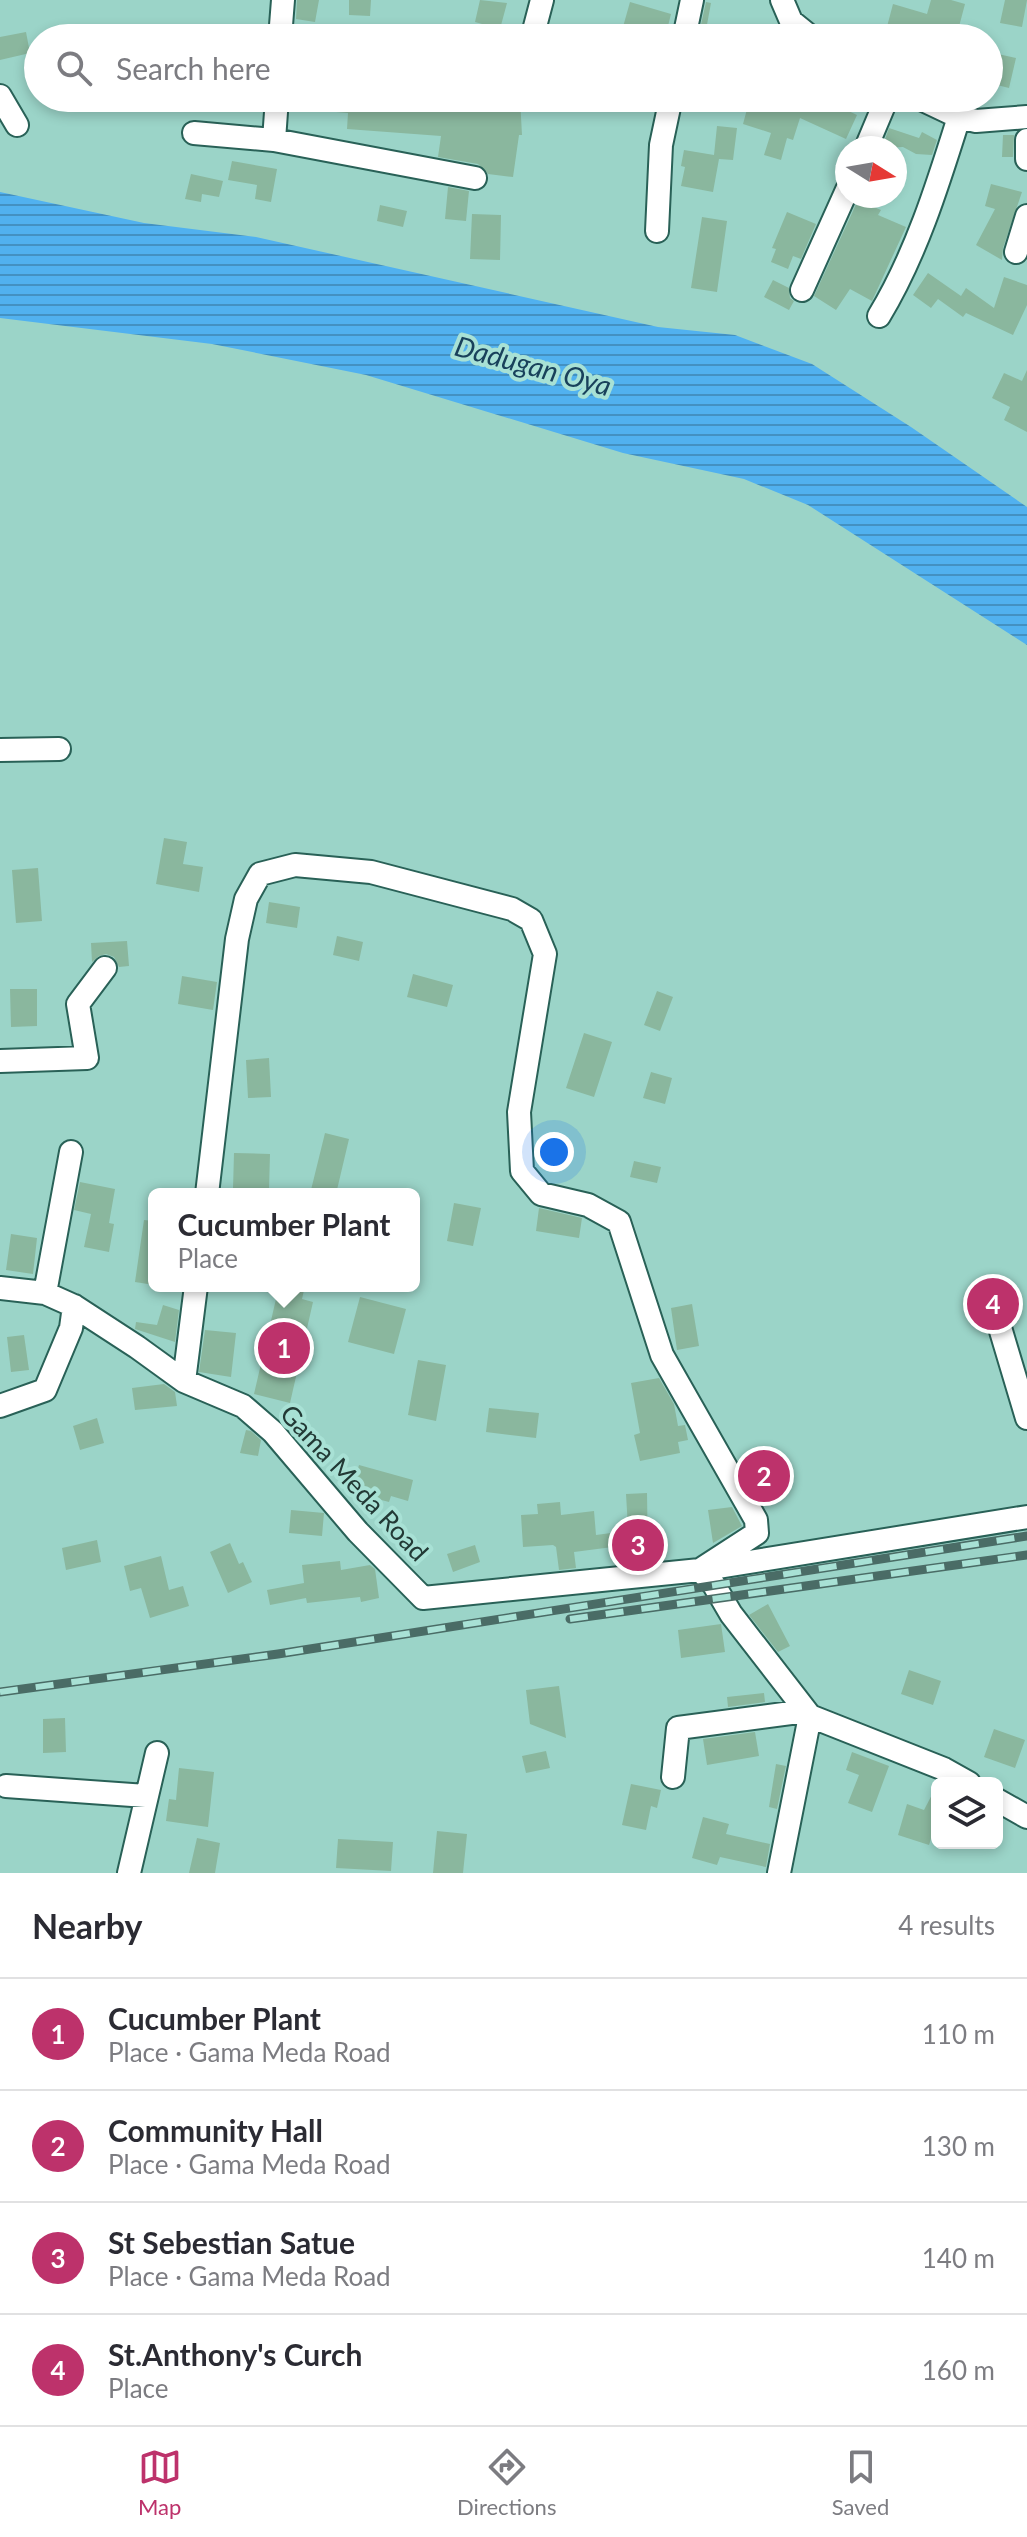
<!DOCTYPE html>
<html lang="en">
<head>
<meta charset="utf-8">
<style>
	:root { --surface:#fff; --page:#f2f2f3; --text:#2b2b33; --muted:#7c7c81; --line:#e1e1e2; --accent:#bd326b }
	body { margin:0; font-family:Lato,sans-serif; background:var(--page); color:var(--text) }
	.controls { position:absolute; right:24px; bottom:24px; display:grid; overflow:hidden; border-radius:12px; box-shadow:0 4px 12px #0003 }
	.controls button { width:72px; height:72px; display:grid; place-items:center; padding:0; border:0; border-bottom:2px solid var(--line); background:var(--surface); color:var(--text); font:40px sans-serif }
	.compass { position:absolute; left:835px; top:136px; width:72px; height:72px; border-radius:50%; background:var(--surface); box-shadow:0 4px 12px #0003; rotate:101deg }
	.you { position:absolute; left:554px; top:1152px; width:28px; height:28px; margin:-20px; border:6px solid #fff; border-radius:50%; background:#1a73e8; box-shadow:0 0 0 12px #1a73e833 }
	.badge { display:grid; place-items:center; width:52px; height:52px; border-radius:50%; background:var(--accent); color:#fff; font-size:26px; font-weight:700 }
	.pin { position:absolute; translate:-50% -50%; border:4px solid #fff; box-shadow:0 2px 8px #0006 }
	.popup { position:absolute; left:148px; top:1188px; width:272px; height:104px; box-sizing:border-box; display:grid; place-content:center; border-radius:12px; background:var(--surface); filter:drop-shadow(0 2px 6px #0005); font-size:26px; white-space:nowrap; color:var(--muted) }
	.popup b { font-size:30px; color:var(--text) }
	.popup::after { content:''; position:absolute; left:50%; top:100%; margin-left:-16px; border:16px solid transparent; border-top-color:var(--surface) }
	.list { margin:0; padding:0; list-style:none }
	h2 { display:flex; justify-content:space-between; align-items:center; height:104px; margin:0; padding:0 32px; font-size:34px }
	h2 small { font-size:26px; font-weight:400; color:var(--muted) }
	.list li { display:grid; grid-template-columns:52px 1fr auto; gap:24px; align-items:center; box-sizing:border-box; height:112px; padding:0 32px; border-top:2px solid var(--line) }
	.list b { display:block; font-size:30px; white-space:nowrap }
	.list p { margin:0; font-size:26px; white-space:nowrap; color:var(--muted) }
	.list em { font-size:26px; font-style:normal; color:var(--muted) }
	.icon { flex:none; width:44px; height:44px; fill:none; stroke:currentColor; stroke-width:2; stroke-linecap:round; stroke-linejoin:round }
	.map { position:relative; flex:none; width:1027px; height:1873px; overflow:hidden }
	.search { position:absolute; background:var(--surface); box-shadow:0 4px 12px #0003; left:24px; right:24px; top:24px; height:88px; display:flex; align-items:center; gap:20px; box-sizing:border-box; padding:0 28px; border-radius:44px; color:var(--muted); font-size:30px }
	.sheet { height:552px; background:var(--surface) }
	nav { display:flex; justify-content:space-around; align-items:center; box-sizing:border-box; height:112px; border-top:2px solid var(--line); background:var(--surface); font-size:22px; color:var(--muted) }
	nav a { display:grid; justify-items:center; gap:4px }
	nav .on { color:var(--accent) }
	.map>svg:first-child { display:block }
	.water { fill:url(#water-rules) }
	.building { fill:#8ab79e }
	.lines { fill:none; stroke-linecap:round; stroke-linejoin:round }
	.minor-casing { stroke:#296157; stroke-width:26 }
	.minor { stroke:#fff; stroke-width:22 }
	.rail-casing { stroke:#4a6c66; stroke-width:9 }
	.rail { stroke:#a8e1d5; stroke-width:6; stroke-dasharray:18; stroke-linecap:butt }
	.labels { text-anchor:middle; stroke-width:8; stroke-linejoin:round; paint-order:stroke }
	.street-label { font-size:26px; fill:#223935; stroke:#a8e1d5 }
	.water-label { font-size:28px; font-style:italic; fill:#19415b; stroke:#a8e1d5 }
</style>
</head>
<body>
<div class="map">
<svg width="1027" height="1873" viewBox="0 0 1027 1873">
	<defs>
		<pattern id="water-rules" width="6" height="5" patternUnits="userSpaceOnUse" patternTransform="scale(2)"><rect width="6" height="5" fill="#51b1ef"/><path d="M0 2.5h6" fill="none" stroke="#4391c2"/></pattern>
	</defs>
	<rect width="100%" height="100%" fill="#9bd4c8"/>
	<path class="water" d="M 0,192 L 144,223 L 256,237 L 658,327 L 735,335 L 812,364 L 911,427 L 1027,507 L 1027,645 L 808,505 L 744,479 L 623,453 L 366,375 L 212,344 L 0,318 Z"/>
	<path class="building" d="M 297,0 L 319,0 L 315,22 L 296,19 Z
		M 349,0 L 371,0 L 370,16 L 349,15 Z
		M 480,0 L 507,3 L 500,29 L 475,22 Z
		M 931,0 L 951,0 L 965,4 L 956,38 L 884,38 L 893,4 L 927,14 Z
		M 1005,0 L 1027,0 L 1022,27 L 1000,23 Z
		M 630,2 L 671,14 L 665,38 L 634,38 L 621,34 Z
		M 706,2 L 711,3 L 706,30 L 700,29 Z
		M 26,32 L 30,53 L 0,60 L 0,37 Z
		M 989,52 L 1016,58 L 1009,88 L 989,83 Z
		M 314,98 L 520,98 L 522,135 L 519,135 L 513,177 L 488,174 L 478,164 L 438,157 L 441,136 L 347,129 L 348,113 L 313,110 Z
		M 750,98 L 821,98 L 857,115 L 846,139 L 800,118 L 793,140 L 787,138 L 781,160 L 764,155 L 771,133 L 743,124 Z
		M 717,126 L 737,128 L 733,160 L 719,159 L 713,192 L 681,186 L 685,167 L 681,166 L 684,150 L 714,155 Z
		M 889,128 L 919,138 L 922,132 L 937,140 L 932,155 L 916,154 L 903,147 L 882,148 Z
		M 1003,135 L 1014,135 L 1013,157 L 1002,157 Z
		M 232,161 L 277,169 L 271,202 L 255,199 L 257,185 L 228,180 Z
		M 191,174 L 223,181 L 219,197 L 202,194 L 201,202 L 185,199 Z
		M 991,184 L 1022,192 L 1003,248 L 1002,260 L 976,245 L 995,209 L 985,206 Z
		M 448,187 L 469,191 L 466,221 L 445,219 Z
		M 858,200 L 881,210 L 878,215 L 906,227 L 872,301 L 850,289 L 836,310 L 814,296 Z
		M 380,205 L 407,211 L 403,227 L 377,221 Z
		M 787,212 L 816,224 L 801,259 L 793,256 L 788,269 L 771,262 L 776,249 L 772,248 Z
		M 472,214 L 501,215 L 500,260 L 470,259 Z
		M 702,217 L 727,221 L 717,292 L 691,288 Z
		M 928,273 L 961,296 L 966,288 L 994,308 L 1004,277 L 1027,285 L 1027,305 L 1013,335 L 966,313 L 963,317 L 938,299 L 931,308 L 913,295 Z
		M 773,280 L 789,288 L 790,298 L 794,301 L 789,310 L 764,297 Z
		M 1027,370 L 1027,432 L 1004,420 L 1010,407 L 992,398 L 1004,373 L 1022,381 Z
		M 164,838 L 187,842 L 183,864 L 203,867 L 199,892 L 156,884 Z
		M 38,868 L 42,921 L 16,923 L 12,870 Z
		M 269,902 L 300,907 L 297,928 L 266,923 Z
		M 337,936 L 363,942 L 359,961 L 333,955 Z
		M 127,941 L 129,966 L 119,967 L 114,957 L 106,954 L 99,956 L 92,962 L 91,943 Z
		M 413,974 L 453,985 L 447,1007 L 407,997 Z
		M 182,976 L 217,982 L 213,1010 L 178,1004 Z
		M 10,989 L 37,989 L 37,1026 L 11,1027 Z
		M 657,991 L 673,997 L 660,1031 L 644,1025 Z
		M 584,1033 L 612,1042 L 594,1097 L 566,1088 Z
		M 269,1058 L 271,1097 L 248,1098 L 246,1060 Z
		M 651,1072 L 672,1078 L 665,1104 L 643,1098 Z
		M 325,1133 L 349,1139 L 336,1194 L 310,1194 Z
		M 234,1153 L 270,1154 L 269,1190 L 233,1189 Z
		M 634,1161 L 661,1167 L 657,1183 L 630,1177 Z
		M 80,1182 L 115,1189 L 109,1223 L 114,1224 L 109,1252 L 84,1247 L 91,1214 L 74,1210 Z
		M 454,1203 L 481,1208 L 473,1246 L 447,1241 Z
		M 539,1208 L 582,1218 L 579,1238 L 536,1231 Z
		M 144,1220 L 154,1221 L 154,1285 L 135,1282 Z
		M 11,1234 L 37,1238 L 33,1274 L 6,1270 Z
		M 279,1286 L 305,1286 L 302,1299 L 313,1302 L 290,1403 L 254,1394 Z
		M 998,1293 L 1004,1311 L 989,1316 L 983,1298 Z
		M 360,1297 L 406,1309 L 394,1354 L 348,1342 Z
		M 692,1304 L 699,1346 L 677,1350 L 671,1308 Z
		M 163,1305 L 179,1310 L 175,1342 L 135,1329 L 136,1322 L 157,1325 Z
		M 205,1330 L 236,1333 L 231,1377 L 199,1372 Z
		M 24,1335 L 29,1370 L 11,1372 L 7,1337 Z
		M 418,1360 L 446,1365 L 436,1421 L 408,1415 Z
		M 659,1378 L 674,1404 L 678,1426 L 685,1425 L 688,1440 L 678,1442 L 680,1453 L 640,1461 L 634,1435 L 640,1433 L 631,1383 Z
		M 164,1384 L 175,1392 L 177,1406 L 135,1410 L 132,1388 Z
		M 489,1408 L 539,1413 L 536,1438 L 486,1432 Z
		M 97,1418 L 104,1443 L 80,1450 L 73,1426 Z
		M 246,1430 L 251,1431 L 261,1440 L 258,1456 L 240,1453 Z
		M 773,1461 L 778,1487 L 756,1491 L 751,1466 Z
		M 359,1465 L 413,1480 L 408,1501 L 391,1496 L 389,1502 L 351,1492 Z
		M 647,1493 L 648,1559 L 630,1561 L 626,1494 Z
		M 560,1502 L 561,1515 L 594,1511 L 596,1535 L 626,1531 L 628,1545 L 574,1552 L 576,1568 L 559,1570 L 556,1547 L 553,1545 L 523,1547 L 521,1515 L 538,1514 L 537,1504 Z
		M 732,1507 L 742,1526 L 713,1543 L 708,1510 Z
		M 291,1510 L 324,1513 L 322,1536 L 289,1533 Z
		M 97,1540 L 101,1562 L 66,1570 L 62,1548 Z
		M 230,1543 L 239,1564 L 243,1562 L 252,1582 L 228,1593 L 210,1552 Z
		M 475,1545 L 480,1562 L 453,1572 L 447,1554 Z
		M 161,1556 L 169,1590 L 183,1586 L 189,1606 L 150,1618 L 141,1588 L 130,1591 L 124,1566 Z
		M 340,1561 L 341,1570 L 370,1565 L 375,1569 L 379,1598 L 361,1602 L 360,1597 L 307,1603 L 306,1598 L 270,1605 L 267,1590 L 304,1583 L 302,1565 Z
		M 768,1604 L 790,1646 L 778,1652 L 749,1615 Z
		M 721,1624 L 725,1652 L 681,1658 L 678,1630 Z
		M 909,1670 L 941,1681 L 933,1705 L 901,1694 Z
		M 559,1686 L 566,1738 L 530,1724 L 526,1690 Z
		M 764,1693 L 765,1702 L 728,1707 L 727,1697 Z
		M 65,1718 L 66,1752 L 43,1753 L 43,1719 Z
		M 994,1729 L 1025,1740 L 1015,1768 L 984,1757 Z
		M 755,1732 L 759,1756 L 707,1765 L 703,1739 Z
		M 546,1751 L 550,1768 L 526,1773 L 522,1756 Z
		M 852,1752 L 889,1766 L 872,1812 L 848,1803 L 859,1775 L 846,1770 Z
		M 776,1764 L 786,1766 L 777,1809 L 769,1807 Z
		M 179,1768 L 214,1772 L 208,1827 L 166,1821 L 169,1799 L 176,1800 Z
		M 631,1784 L 661,1790 L 657,1808 L 651,1806 L 646,1830 L 622,1825 Z
		M 937,1785 L 937,1820 L 929,1845 L 898,1835 L 907,1804 L 924,1810 Z
		M 703,1817 L 729,1824 L 726,1834 L 770,1844 L 766,1867 L 720,1857 L 717,1865 L 692,1858 Z
		M 437,1831 L 467,1834 L 463,1873 L 433,1873 Z
		M 197,1838 L 220,1843 L 215,1873 L 189,1873 Z
		M 338,1839 L 393,1842 L 391,1871 L 336,1868 Z"/>
	<g class="lines">
		<defs>
			<path id="minor" d="M 782,0 L 791,21 L 812,38
				M 280,38 L 283,0
				M 532,38 L 542,0
				M 684,38 L 692,0
				M 0,96 L 17,125
				M 919,98 L 959,117 L 976,121 L 1027,117
				M 194,133 L 274,140 L 277,98
				M 274,140 L 475,178
				M 1027,140 L 1027,159
				M 866,148 L 887,98
				M 657,231 L 661,145 L 671,98
				M 1016,252 L 1027,216
				M 802,290 L 847,190
				M 879,316 C 916,255 938,184 959,117
				M 0,750 L 59,749
				M 0,1061 L 87,1058 L 78,1004 L 105,968
				M 207,1194 L 237,939 L 246,899 L 260,874 L 295,865 L 371,872 L 512,909 L 531,920 L 545,954 L 519,1112 L 522,1171 L 541,1194 L 588,1205 L 619,1222 L 662,1355 L 756,1520 L 757,1533 L 700,1570 L 714,1585 L 731,1614 L 810,1716 L 779,1873
				M 0,1288 L 45,1293 L 74,1306 L 137,1347 L 184,1381 L 243,1406 L 273,1432 L 358,1532 L 423,1598 L 700,1570 L 1027,1517
				M 45,1293 L 71,1152
				M 1001,1331 L 1027,1418
				M 184,1381 L 196,1286
				M 0,1406 L 45,1390 L 71,1328 L 74,1306
				M 810,1716 L 944,1769 L 969,1783
				M 673,1777 L 678,1728 L 806,1711
				M 6,1786 L 146,1796
				M 997,1800 L 1027,1817
				M 129,1873 L 157,1753"/>
		</defs>
		<use href="#minor" class="minor-casing"/>
		<use href="#minor" class="minor"/>
		<defs>
			<path id="rail" d="M 570,1619 L 1027,1555
				M 0,1692 L 278,1654 L 1027,1536"/>
		</defs>
		<use href="#rail" class="rail-casing"/>
		<use href="#rail" class="rail"/>
	</g>
	<g class="labels">
		<g class="street-label">
			<text transform="translate(354 1483) rotate(47)" y="9">Gama Meda Road</text>
		</g>
		<g class="water-label">
			<text transform="translate(533 366) rotate(15)" y="10">Dadugan Oya</text>
		</g>
	</g>
</svg>
<div class="controls">
<button><svg class="icon" aria-label="layers" viewBox="0 0 24 24"><path d="M12 4l9 5-9 5-9-5zM3 14l9 5 9-5"/></svg></button>
</div>
<svg class="compass" viewBox="-18 -18 36 36"><path d="M0-13l5 13h-10z" fill="#e53935"/><path d="M0 13l5-13h-10z" fill="#7c7c81"/></svg>
<div class="you"></div>
<div class="pin badge" style="left:284px;top:1348px">1</div>
<div class="popup"><b>Cucumber Plant</b>Place</div>
<div class="pin badge" style="left:764px;top:1476px">2</div>
<div class="pin badge" style="left:638px;top:1545px">3</div>
<div class="pin badge" style="left:993px;top:1304px">4</div>
<div class="search"><svg class="icon" aria-label="search" viewBox="0 0 24 24"><circle cx="10" cy="10" r="6"/><path d="M15 15l6 6"/></svg>Search here</div>
</div>
<section class="sheet">
<h2>Nearby<small>4 results</small></h2>
<ul class="list">
<li><span class="badge">1</span><div><b>Cucumber Plant</b><p>Place · Gama Meda Road</p></div><em>110 m</em></li>
<li><span class="badge">2</span><div><b>Community Hall</b><p>Place · Gama Meda Road</p></div><em>130 m</em></li>
<li><span class="badge">3</span><div><b>St Sebestian Satue</b><p>Place · Gama Meda Road</p></div><em>140 m</em></li>
<li><span class="badge">4</span><div><b>St.Anthony's Curch</b><p>Place</p></div><em>160 m</em></li>
</ul>
</section>
<nav>
<a class="on"><svg class="icon" aria-label="map" viewBox="0 0 24 24"><path d="M3 6l6-2 6 2 6-2v14l-6 2-6-2-6 2zM9 4v14M15 6v14"/></svg>Map</a>
<a><svg class="icon" aria-label="directions" viewBox="0 0 24 24"><path d="M12 3l9 9-9 9-9-9zM9 14v-3h6M13 9l2 2-2 2"/></svg>Directions</a>
<a><svg class="icon" aria-label="saved" viewBox="0 0 24 24"><path d="M7 4h10v16l-5-4-5 4z"/></svg>Saved</a>
</nav>
</body>
</html>
